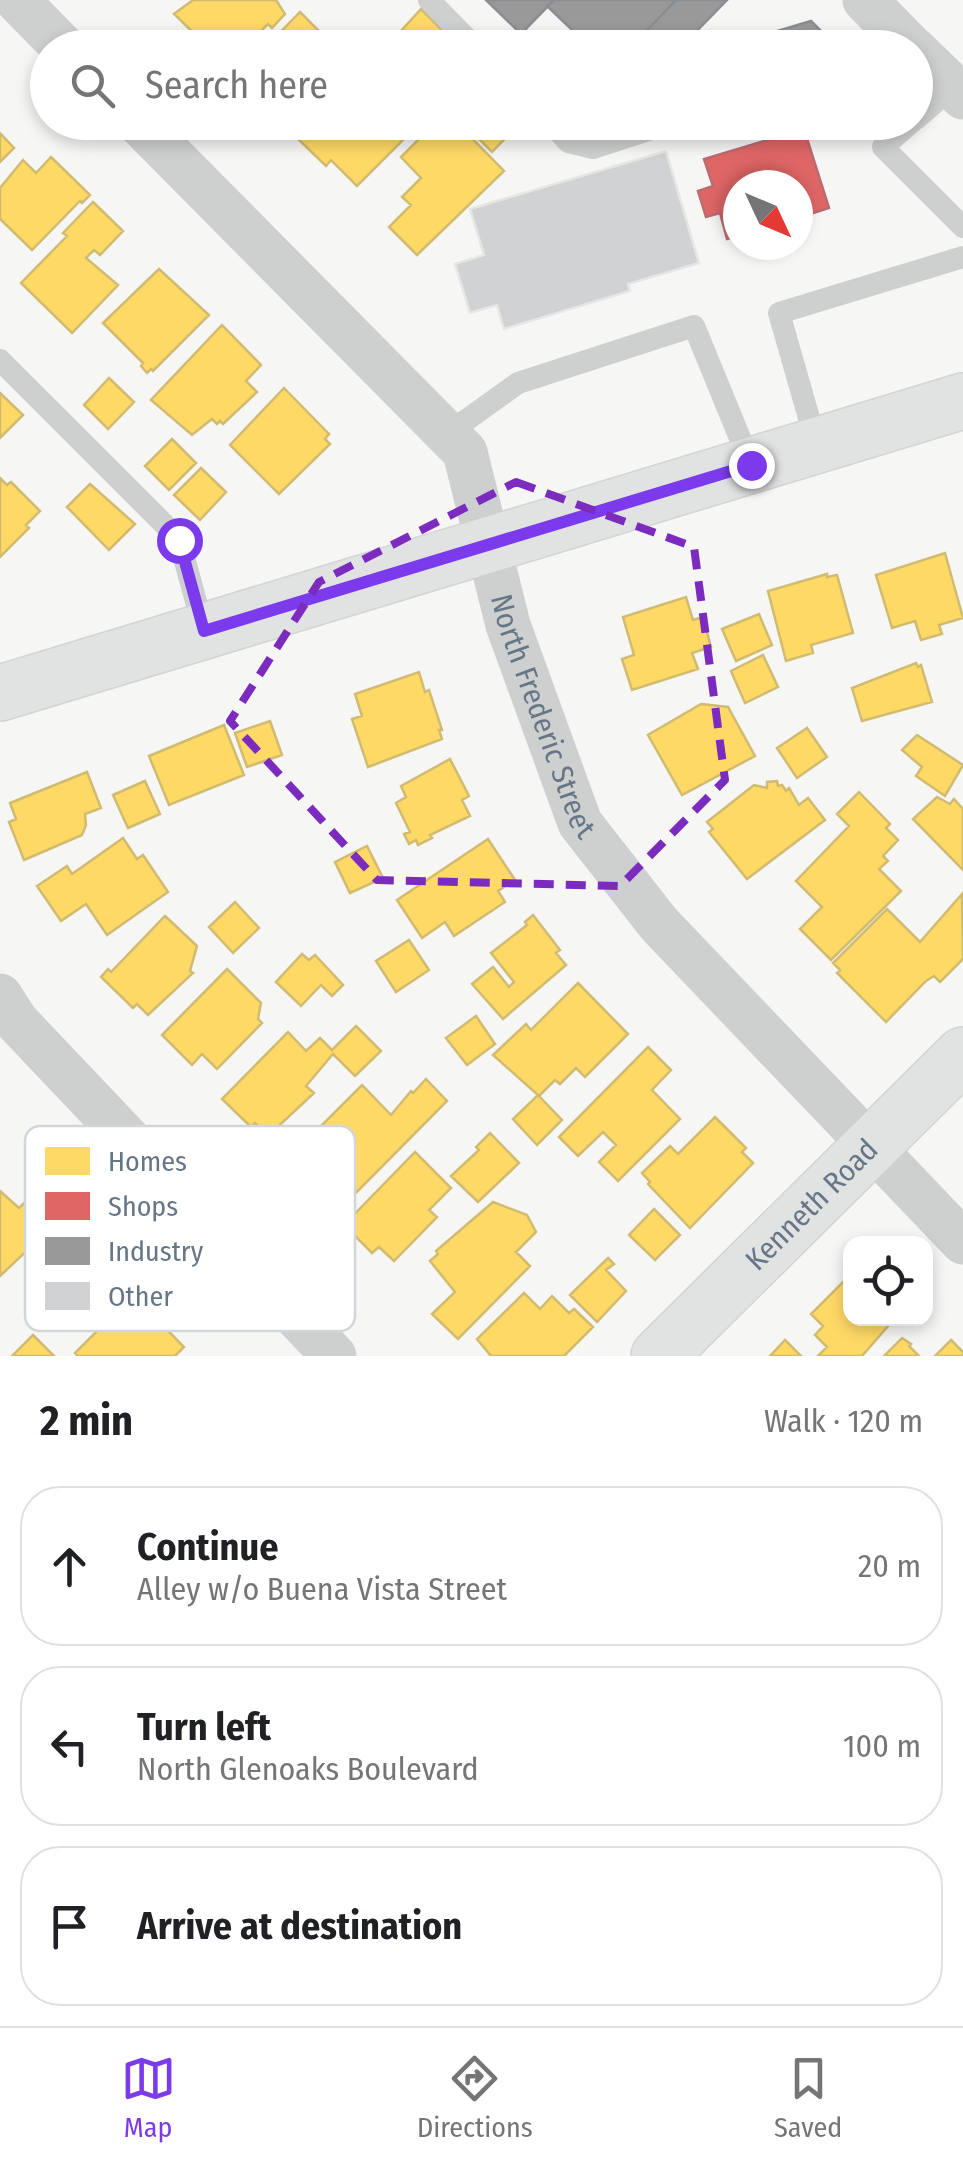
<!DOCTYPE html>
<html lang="en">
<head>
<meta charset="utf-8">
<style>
	:root { --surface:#fff; --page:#f6f6f6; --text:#202124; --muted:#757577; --line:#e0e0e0; --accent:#7c3aed }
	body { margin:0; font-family:"Fira Sans Condensed",sans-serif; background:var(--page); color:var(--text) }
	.controls { position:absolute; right:30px; bottom:30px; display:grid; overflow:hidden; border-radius:20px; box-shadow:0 5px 15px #0003 }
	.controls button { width:90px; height:90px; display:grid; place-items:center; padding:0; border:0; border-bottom:2px solid var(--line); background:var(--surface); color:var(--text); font:50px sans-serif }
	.compass { position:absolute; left:723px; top:170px; width:90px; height:90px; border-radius:50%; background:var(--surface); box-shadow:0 5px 15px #0003; rotate:134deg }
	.stop { position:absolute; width:30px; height:30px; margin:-22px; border:8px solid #7c3aed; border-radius:50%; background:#fff }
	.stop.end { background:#7c3aed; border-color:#fff; box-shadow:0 2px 10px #0008 }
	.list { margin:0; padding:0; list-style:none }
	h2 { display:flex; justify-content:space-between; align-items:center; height:130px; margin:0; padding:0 40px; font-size:42px }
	h2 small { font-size:32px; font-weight:400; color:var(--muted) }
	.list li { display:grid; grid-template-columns:65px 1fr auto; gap:30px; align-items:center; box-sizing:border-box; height:160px; margin:0 20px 20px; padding:0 20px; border:2px solid var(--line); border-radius:40px }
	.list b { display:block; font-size:38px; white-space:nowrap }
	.list p { margin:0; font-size:32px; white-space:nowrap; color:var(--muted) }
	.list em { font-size:32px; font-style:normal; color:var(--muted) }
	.icon { flex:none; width:55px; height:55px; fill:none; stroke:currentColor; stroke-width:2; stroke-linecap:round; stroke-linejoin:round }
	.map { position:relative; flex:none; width:963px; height:1356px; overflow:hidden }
	.search { position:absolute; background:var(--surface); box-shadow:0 5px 15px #0003; left:30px; right:30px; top:30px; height:110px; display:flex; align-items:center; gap:25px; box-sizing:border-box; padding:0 35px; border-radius:55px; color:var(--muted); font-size:38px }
	.sheet { height:670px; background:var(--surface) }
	nav { display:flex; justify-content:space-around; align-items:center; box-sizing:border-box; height:140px; border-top:2px solid var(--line); background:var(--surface); font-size:28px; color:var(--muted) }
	nav a { display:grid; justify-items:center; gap:5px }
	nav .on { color:var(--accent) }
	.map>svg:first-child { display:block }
	.homes { fill:#ffd966; stroke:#d1bb70; stroke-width:2.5 }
	.shops { fill:#e06666; stroke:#bb6b70; stroke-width:2.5 }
	.industry { fill:#999; stroke:#8a8e93; stroke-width:2.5 }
	.building { fill:#d1d2d3; stroke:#e6e6e5; stroke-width:2.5 }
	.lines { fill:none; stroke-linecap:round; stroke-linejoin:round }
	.secondary-casing { stroke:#d3d4d5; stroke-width:58 }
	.lane { stroke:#ced0d0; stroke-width:22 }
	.street { stroke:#ced0d0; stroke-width:45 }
	.secondary { stroke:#e1e2e2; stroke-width:55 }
	.route { stroke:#7c3aed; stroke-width:12 }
	.marked { fill:none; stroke:#7b2cbf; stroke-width:8; stroke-dasharray:20 12; stroke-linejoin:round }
	.labels { text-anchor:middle; stroke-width:10; stroke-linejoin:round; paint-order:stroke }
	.street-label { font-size:30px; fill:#667686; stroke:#fff }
	.key { fill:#fff; stroke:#d1d6db; stroke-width:2.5 }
	.key-label { font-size:28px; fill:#667686 }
</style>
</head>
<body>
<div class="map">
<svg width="963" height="1356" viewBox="0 0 963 1356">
	<rect width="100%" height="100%" fill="#f6f6f5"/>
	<path class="homes" d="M 193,0 L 276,0 L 285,14 L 272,28 L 268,24 L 244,48 L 209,48 L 174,14 Z
		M 421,9 L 458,46 L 457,48 L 395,48 L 390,43 Z
		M 300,12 L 331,43 L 326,48 L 265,48 Z
		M 280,122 L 302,122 L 291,134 Z
		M 314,122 L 388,122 L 404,139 L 357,186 L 331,160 L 326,166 L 298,139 Z
		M 436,122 L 456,122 L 504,171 L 417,255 L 389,227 L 411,205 L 402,197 L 421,178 L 401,157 Z
		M 462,122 L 521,122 L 492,152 Z
		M 0,133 L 14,148 L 0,162 Z
		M 51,157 L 90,195 L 82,203 L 80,201 L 32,250 L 0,219 L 0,188 L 23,160 L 36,173 Z
		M 93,202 L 123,231 L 100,255 L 94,250 L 86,258 L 118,285 L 72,333 L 21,283 L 67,236 L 63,233 Z
		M 159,269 L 209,315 L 153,371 L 151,369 L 147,373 L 141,366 L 143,363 L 103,323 Z
		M 222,325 L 261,365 L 246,381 L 257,392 L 223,424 L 220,421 L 217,424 L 212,419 L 192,435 L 151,400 Z
		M 109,378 L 134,402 L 108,429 L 84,405 Z
		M 284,388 L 329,434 L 325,439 L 330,444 L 279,494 L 230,445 Z
		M 0,393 L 23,415 L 0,438 Z
		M 172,439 L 196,463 L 169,490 L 145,466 Z
		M 201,468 L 226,492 L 200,520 L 174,495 Z
		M 0,478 L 7,485 L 11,482 L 40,511 L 26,525 L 29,528 L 0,557 Z
		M 90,484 L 135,524 L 109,550 L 67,507 Z
		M 945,553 L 963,618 L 939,625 L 942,634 L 921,640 L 915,621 L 892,628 L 876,575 Z
		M 827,574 L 827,577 L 837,575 L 853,633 L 811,645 L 813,653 L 786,661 L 768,591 Z
		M 686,597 L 693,620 L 703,617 L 711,647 L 692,653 L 698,669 L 632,690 L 622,659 L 634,655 L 623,617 Z
		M 759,614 L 772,645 L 736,661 L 722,629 Z
		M 763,655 L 778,687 L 745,703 L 731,671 Z
		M 916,663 L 918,667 L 921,665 L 932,702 L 862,721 L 852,688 Z
		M 419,672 L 425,692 L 429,690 L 442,730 L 439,730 L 442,739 L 368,767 L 352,719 L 362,716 L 355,694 Z
		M 701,704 L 728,707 L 755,756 L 682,795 L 648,735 Z
		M 270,721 L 282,755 L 247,767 L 235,733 Z
		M 224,725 L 244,775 L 169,805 L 149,756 Z
		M 807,728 L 827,757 L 797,778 L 777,748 Z
		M 917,735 L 963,765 L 945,796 L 916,776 L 922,767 L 902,750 Z
		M 450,759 L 469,796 L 462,800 L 470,816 L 430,835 L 432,838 L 418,845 L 416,840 L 409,844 L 404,834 L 410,832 L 396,803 L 406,797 L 401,786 Z
		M 87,772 L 101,808 L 85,814 L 86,825 L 82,835 L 24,860 L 9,822 L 16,819 L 10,803 Z
		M 145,781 L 160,814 L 128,828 L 113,795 Z
		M 777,781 L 778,786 L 782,785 L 786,791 L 789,788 L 799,805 L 808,798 L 825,820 L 747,879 L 709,832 L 713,829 L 707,822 L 754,785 L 767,788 L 767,782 Z
		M 859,792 L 890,824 L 886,828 L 898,840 L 883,856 L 888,861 L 879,869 L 901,891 L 831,960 L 800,929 L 822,907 L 796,881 L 849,826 L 837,814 Z
		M 937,797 L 950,804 L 954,799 L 963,809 L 963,870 L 913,819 Z
		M 123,838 L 137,859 L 143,855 L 168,892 L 107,935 L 86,904 L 61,921 L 37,886 L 67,866 L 72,874 Z
		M 488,839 L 515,880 L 498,891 L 505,902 L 454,936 L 445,922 L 422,938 L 397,900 Z
		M 367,846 L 383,878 L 350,893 L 335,862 Z
		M 962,894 L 963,959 L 940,982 L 934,976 L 926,981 L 886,1022 L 837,973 L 840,970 L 833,963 L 887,909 L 920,942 Z
		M 235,902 L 259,928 L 233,953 L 209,927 Z
		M 533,915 L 560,950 L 556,953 L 566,965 L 503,1019 L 472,984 L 493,967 L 509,987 L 514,982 L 491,953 L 527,925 L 525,922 Z
		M 165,916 L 197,946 L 190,971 L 193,973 L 148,1015 L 137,1004 L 133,1008 L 101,977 L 108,969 L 111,972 Z
		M 409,940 L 429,970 L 396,992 L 376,961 Z
		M 302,954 L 309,960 L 315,955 L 343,985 L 332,996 L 321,985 L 301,1006 L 276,982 Z
		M 227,969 L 261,1003 L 258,1019 L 262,1023 L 217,1069 L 202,1054 L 192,1065 L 162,1035 Z
		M 578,983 L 628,1034 L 585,1077 L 576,1068 L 560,1084 L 555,1080 L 539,1096 L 493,1055 L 526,1024 L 531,1030 Z
		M 476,1016 L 495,1044 L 467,1065 L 446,1038 Z
		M 356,1026 L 381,1051 L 355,1076 L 333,1054 L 306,1086 L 314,1093 L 268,1136 L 255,1123 L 251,1127 L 222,1099 L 288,1032 L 306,1051 L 320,1038 L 332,1050 Z
		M 648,1047 L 671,1070 L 652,1090 L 680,1119 L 618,1181 L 599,1162 L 616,1145 L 603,1132 L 578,1156 L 559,1137 Z
		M 426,1079 L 447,1101 L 335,1214 L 309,1188 L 330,1167 L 314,1152 L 317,1148 L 308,1139 L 362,1085 L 391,1115 L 411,1091 L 413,1093 Z
		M 538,1095 L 562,1120 L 537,1145 L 513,1119 Z
		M 715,1117 L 746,1148 L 742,1152 L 753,1163 L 690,1228 L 648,1184 L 650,1182 L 642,1173 L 670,1146 L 678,1154 Z
		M 490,1133 L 519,1163 L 478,1202 L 451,1176 L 479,1150 L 476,1147 Z
		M 415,1152 L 451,1188 L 429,1210 L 437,1217 L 394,1261 L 379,1247 L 372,1253 L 344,1225 Z
		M 42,1186 L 68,1212 L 0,1276 L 0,1191 L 19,1208 Z
		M 493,1202 L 527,1215 L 536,1232 L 516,1252 L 530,1266 L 458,1339 L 432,1314 L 455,1292 L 430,1261 L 438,1254 L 436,1251 Z
		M 654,1209 L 680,1235 L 655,1260 L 629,1235 Z
		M 608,1258 L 614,1264 L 606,1270 L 626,1291 L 597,1322 L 570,1295 Z
		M 850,1275 L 850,1318 L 895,1318 L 862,1356 L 818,1356 L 827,1347 L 815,1335 L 823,1326 L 811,1314 Z
		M 524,1293 L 540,1309 L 552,1296 L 569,1313 L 574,1309 L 593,1327 L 564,1356 L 491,1356 L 477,1339 Z
		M 133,1295 L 184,1347 L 175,1356 L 78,1356 L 75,1353 Z
		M 33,1335 L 54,1356 L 12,1356 Z
		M 902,1338 L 911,1344 L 909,1346 L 919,1356 L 884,1356 Z
		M 785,1340 L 801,1356 L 770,1356 Z
		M 951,1340 L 963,1352 L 963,1356 L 935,1356 Z"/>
	<path class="shops" d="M 804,129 L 829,208 L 798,218 L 798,185 L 738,185 L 738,236 L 727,239 L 720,213 L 706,217 L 698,191 L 713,186 L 704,159 Z"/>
	<path class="industry" d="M 486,0 L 554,0 L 521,34 Z
		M 554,0 L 676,0 L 630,48 L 591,48 L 547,6 Z
		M 676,0 L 727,0 L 687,41 L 691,48 L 630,48 Z
		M 811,21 L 838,48 L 749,48 L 747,40 Z"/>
	<path class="building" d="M 666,151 L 699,263 L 628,284 L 630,291 L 504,329 L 497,305 L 470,313 L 455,264 L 484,255 L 470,209 Z"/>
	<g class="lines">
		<defs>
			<g id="secondary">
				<path d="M 0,693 L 963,401"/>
				<path id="s2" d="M 659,1356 L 963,1055"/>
			</g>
		</defs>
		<use href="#secondary" class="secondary-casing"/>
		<path class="lane" d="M 429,0 L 476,48
			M 916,119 L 953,87
			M 550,122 L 568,142 L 593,148 L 673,122
			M 912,122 L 883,147 L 963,227
			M 0,360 L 179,539 L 204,631
			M 447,434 L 518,383 L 694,326 L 751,465
			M 817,446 L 779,313 L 963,257"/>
		<g class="street">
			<path d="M 17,0 L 64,48"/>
			<path d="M 865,0 L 912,48"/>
			<path d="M 916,51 L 963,97"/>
			<path id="s1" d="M 138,122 L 465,452 L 508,625 L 580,823 L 659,924 L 963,1242"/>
			<path d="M 0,996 L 16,1021 L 334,1356"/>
		</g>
		<use href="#secondary" class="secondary"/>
	</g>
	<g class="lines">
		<path class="route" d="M 179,540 L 204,631 L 751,465"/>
	</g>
	<path class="marked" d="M 516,482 L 694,547 L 725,780 L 620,886 L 377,880 L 230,721 L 319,582 Z"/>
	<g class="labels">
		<g class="street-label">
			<text dy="10" stroke="none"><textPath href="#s1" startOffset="740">North Frederic Street</textPath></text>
			<text dy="10" stroke="none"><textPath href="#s2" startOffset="215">Kenneth Road</textPath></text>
		</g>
	</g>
	<rect x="25" y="1126" width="330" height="205" rx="15" class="key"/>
	<rect x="45" y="1147" width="45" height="28" fill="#ffd966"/>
	<rect x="45" y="1192" width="45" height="28" fill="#e06666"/>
	<rect x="45" y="1237" width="45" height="28" fill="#999"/>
	<rect x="45" y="1282" width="45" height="28" fill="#d1d2d3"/>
	<g class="key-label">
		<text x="108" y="1171">Homes</text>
		<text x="108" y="1216">Shops</text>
		<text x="108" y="1261">Industry</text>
		<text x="108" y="1306">Other</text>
	</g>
</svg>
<div class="controls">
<button><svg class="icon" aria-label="locate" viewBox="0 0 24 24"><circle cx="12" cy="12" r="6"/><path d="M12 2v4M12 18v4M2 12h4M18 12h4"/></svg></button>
</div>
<svg class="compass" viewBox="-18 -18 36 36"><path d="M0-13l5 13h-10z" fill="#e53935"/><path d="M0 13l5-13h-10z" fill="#757577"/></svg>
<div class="stop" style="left:179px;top:540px"></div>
<div class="stop end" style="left:751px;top:465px"></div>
<div class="search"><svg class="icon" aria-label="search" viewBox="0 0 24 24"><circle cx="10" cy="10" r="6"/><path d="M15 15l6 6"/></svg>Search here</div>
</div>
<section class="sheet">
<h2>2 min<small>Walk · 120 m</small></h2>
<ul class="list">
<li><svg class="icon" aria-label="ahead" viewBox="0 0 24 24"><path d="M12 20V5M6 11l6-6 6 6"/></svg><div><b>Continue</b><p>Alley w/o Buena Vista Street</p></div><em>20 m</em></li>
<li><svg class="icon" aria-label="left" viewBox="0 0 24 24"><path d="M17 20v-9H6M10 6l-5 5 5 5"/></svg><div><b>Turn left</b><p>North Glenoaks Boulevard</p></div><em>100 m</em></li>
<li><svg class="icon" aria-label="arrive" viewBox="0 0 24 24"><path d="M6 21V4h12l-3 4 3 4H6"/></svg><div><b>Arrive at destination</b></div></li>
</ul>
</section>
<nav>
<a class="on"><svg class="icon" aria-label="map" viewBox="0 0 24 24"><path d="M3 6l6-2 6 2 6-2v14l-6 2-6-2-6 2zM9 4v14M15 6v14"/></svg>Map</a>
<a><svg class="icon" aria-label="directions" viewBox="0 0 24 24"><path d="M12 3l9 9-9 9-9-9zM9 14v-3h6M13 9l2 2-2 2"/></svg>Directions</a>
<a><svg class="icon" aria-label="saved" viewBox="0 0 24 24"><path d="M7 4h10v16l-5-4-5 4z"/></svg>Saved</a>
</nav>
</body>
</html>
